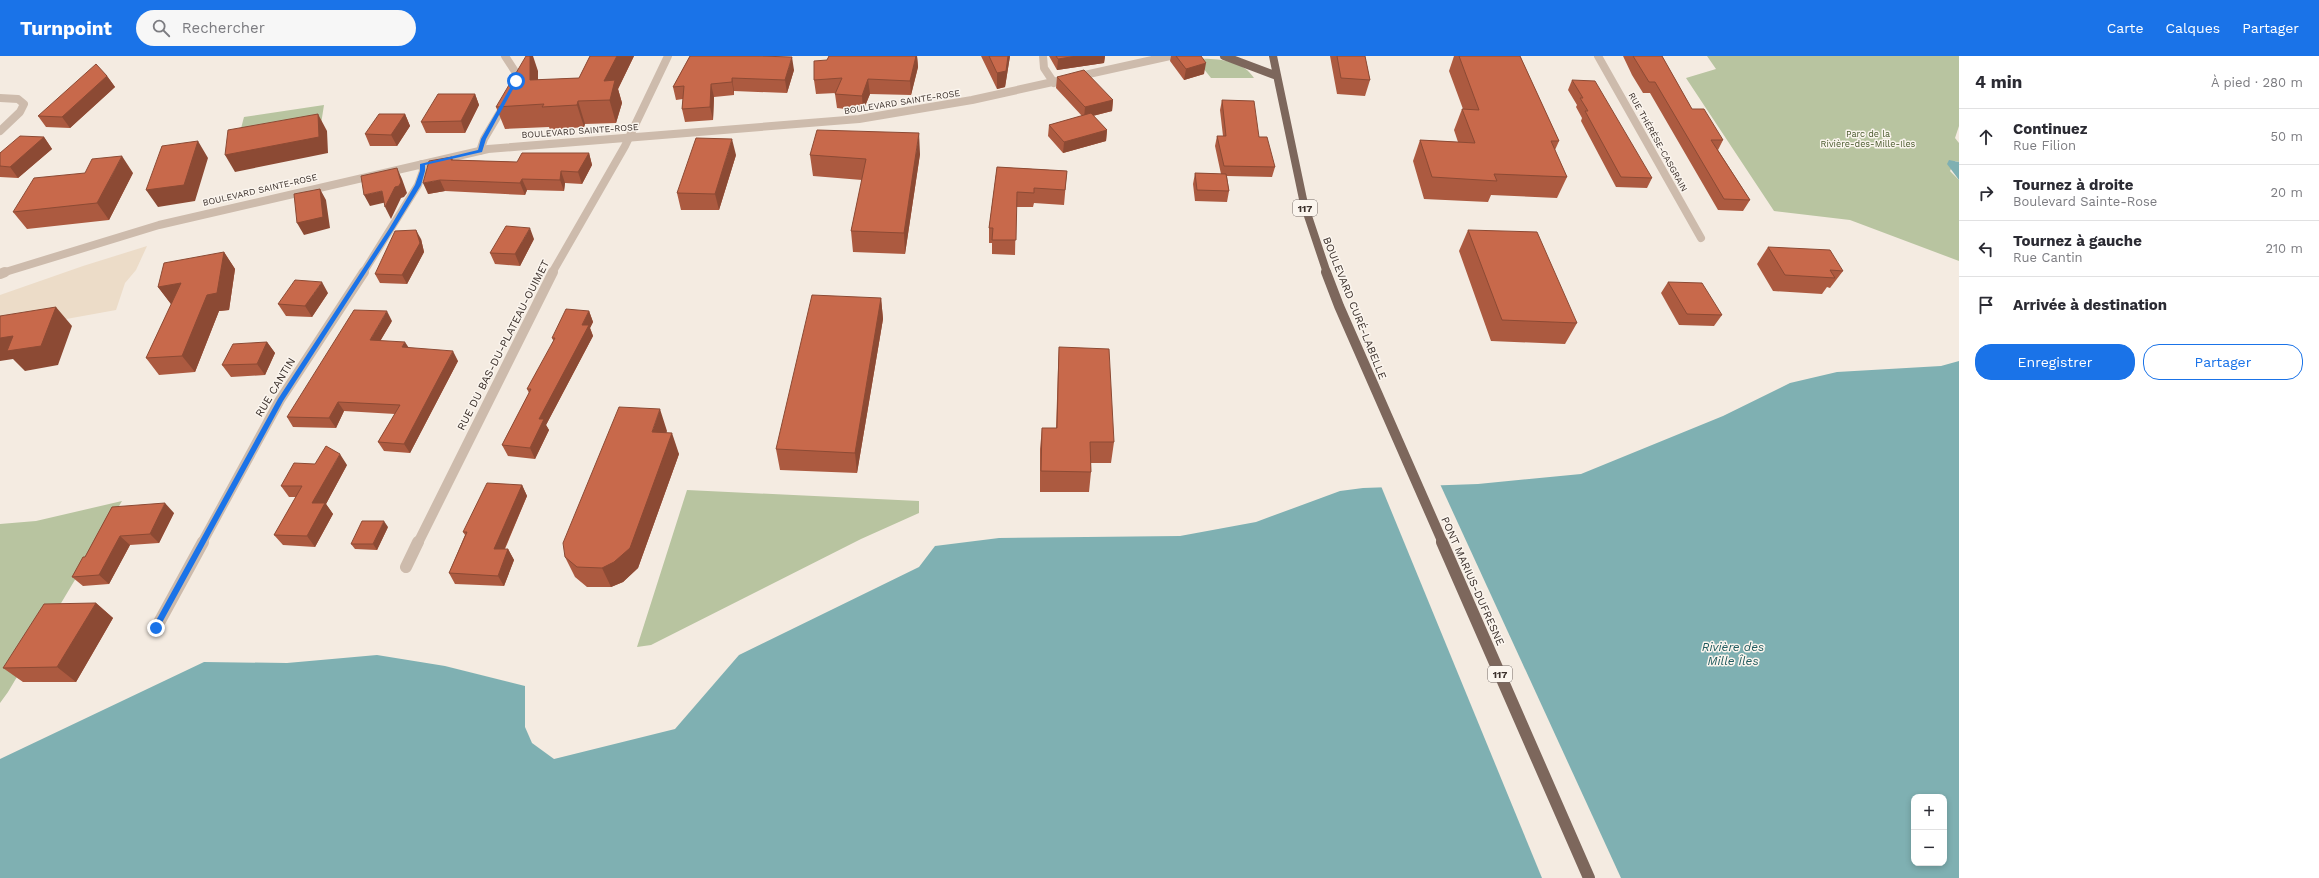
<!DOCTYPE html>
<html lang="fr">
<head>
<meta charset="utf-8">
<style>
	:root { --surface:#fff; --page:#f7f7f7; --text:#2b2b33; --muted:#7c7c81; --line:#e1e1e2; --accent:#1a73e8 }
	body { margin:0; font-family:"Work Sans",sans-serif; background:var(--page); color:var(--text) }
	.controls { position:absolute; right:12px; bottom:12px; display:grid; overflow:hidden; border-radius:8px; box-shadow:0 2px 6px #0003 }
	.controls button { width:36px; height:36px; display:grid; place-items:center; padding:0; border:0; border-bottom:1px solid var(--line); background:var(--surface); color:var(--text); font:20px sans-serif }
	.stop { position:absolute; width:12px; height:12px; margin:-9px; border:3px solid #1a73e8; border-radius:50%; background:#fff }
	.stop.end { background:#1a73e8; border-color:#fff; box-shadow:0 1px 4px #0008 }
	.list { margin:0; padding:0; list-style:none }
	h2 { display:flex; justify-content:space-between; align-items:center; height:52px; margin:0; padding:0 16px; font-size:17px }
	h2 small { font-size:13px; font-weight:400; color:var(--muted) }
	.list li { display:grid; grid-template-columns:26px 1fr auto; gap:12px; align-items:center; box-sizing:border-box; height:56px; padding:0 16px; border-top:1px solid var(--line) }
	.list b { display:block; font-size:15px; white-space:nowrap }
	.list p { margin:0; font-size:13px; white-space:nowrap; color:var(--muted) }
	.list em { font-size:13px; font-style:normal; color:var(--muted) }
	.actions { display:flex; gap:8px; padding:12px 16px }
	.actions a { flex:1; padding:9px 0; border:1px solid var(--accent); border-radius:16px; text-align:center; font-size:14px; color:var(--accent) }
	.actions .main { background:var(--accent); color:#fff }
	.icon { flex:none; width:22px; height:22px; fill:none; stroke:currentColor; stroke-width:2; stroke-linecap:round; stroke-linejoin:round }
	.map { position:relative; flex:none; width:1959px; height:822px; overflow:hidden }
	header { display:flex; align-items:center; gap:24px; box-sizing:border-box; height:56px; padding:0 20px; background:var(--accent); color:#fff }
	header strong { font-size:19px }
	nav { display:flex; gap:22px; margin-inline-start:auto; font-size:14px }
	.search { width:280px; height:36px; background:var(--page); display:flex; align-items:center; gap:10px; box-sizing:border-box; padding:0 14px; border-radius:22px; color:var(--muted); font-size:15px }
	main { display:flex }
	aside { flex:1; background:var(--surface) }
	.map>svg:first-child { display:block }
	.green { fill:#b8c4a0 }
	.plaza { fill:#ecdcc8 }
	.water { fill:#7fb0b2; fill-rule:evenodd }
	.pier { fill:#f4ebe1 }
	.lines { fill:none; stroke-linecap:round; stroke-linejoin:round }
	.minor-far2 { stroke:#cdbbac; stroke-width:8 }
	.minor-far1 { stroke:#cdbbac; stroke-width:10 }
	.minor { stroke:#cdbbac; stroke-width:12 }
	.tertiary-far1 { stroke:#cdbbac; stroke-width:8 }
	.tertiary { stroke:#cdbbac; stroke-width:10 }
	.primary-far2 { stroke:#7d675c; stroke-width:8 }
	.primary-far1 { stroke:#7d675c; stroke-width:10 }
	.primary { stroke:#7d675c; stroke-width:12 }
	.wall { fill:#ac5a40 }
	.shaded-wall { fill:#8c4a34 }
	.building { fill:#c8694b; stroke:#8c4a34 }
	.route { fill:#1a73e8 }
	.labels { text-anchor:middle; stroke-width:3; stroke-linejoin:round; paint-order:stroke }
	.far-street-label { font-size:9px; fill:#3b302b; stroke:#fbf5ee }
	.far-park-label { font-size:9px; fill:#4a5a2e; stroke:#fbf5ee }
	.shield { fill:#fbf5ee; stroke:#756b66; stroke-width:1 }
	.shield-label { font-size:10px; font-weight:bold; fill:#3b302b }
	.street-label { font-size:11px; fill:#3b302b; stroke:#fbf5ee }
	.water-label { font-size:12px; font-style:italic; fill:#1f5a5e; stroke:#fbf5ee }
</style>
</head>
<body>
<header>
<strong>Turnpoint</strong>
<div class="search"><svg class="icon" aria-label="search" viewBox="0 0 24 24"><circle cx="10" cy="10" r="6"/><path d="M15 15l6 6"/></svg>Rechercher</div>
<nav><a>Carte</a><a>Calques</a><a>Partager</a></nav>
</header>
<main>
<div class="map">
<svg width="1959" height="822" viewBox="0 0 1959 822">
	<rect width="100%" height="100%" fill="#f4ebe1"/>
	<path class="green" d="M 1707,0 L 1959,0 L 1959,70 L 1955,82 L 1959,87 L 1959,106 L 1955,105 L 1950,115 L 1959,124 L 1959,205 L 1850,164 L 1774,155 L 1686,22 L 1716,13 Z
		M 1196,3 C 1215,2 1243,4 1254,22 L 1211,22 Z
		M 324,49 L 321,68 L 239,80 L 244,61 Z
		M 687,434 L 919,445 L 919,457 L 861,483 L 651,589 L 637,591 Z
		M 122,445 L 8,636 L 0,647 L 0,468 L 36,465 Z"/>
	<path class="plaza" d="M 147,190 L 136,214 L 125,227 L 116,254 L 0,275 L 0,239 L 83,210 Z"/>
	<path class="water" d="M 1949,104 L 1959,106 L 1959,124 L 1947,108 Z
		M 1959,305 L 1959,822 L 0,822 L 0,703 L 204,606 L 287,607 L 377,599 L 445,610 L 525,630 L 525,671 L 532,687 L 554,703 L 675,673 L 739,599 L 919,511 L 935,490 L 999,482 L 1180,480 L 1256,466 L 1340,435 L 1363,432 L 1478,428 L 1581,418 L 1723,360 L 1790,327 L 1837,316 L 1941,310 ZM 1914,741 L 1944,741 L 1944,807 L 1914,807 Z"/>
	<path class="pier" d="M 1440,428 L 1621,822 L 1542,822 L 1381,430 Z"/>
	<g class="lines">
		<path class="minor-far2" d="M 505,0 L 516,17 L 515,30
			M 1043,0 L 1044,12 L 1054,27
			M 1598,0 L 1701,182
			M 0,42 L 18,43 L 24,48 L 20,56 L 0,75
			M 480,95 L 484,83 L 506,46
			M 363,217 L 418,129 L 423,115 L 422,108
			M 552,217 L 625,90 L 668,0"/>
		<path class="minor-far1" d="M 202,487 L 280,344 L 364,216
			M 418,487 L 553,216"/>
		<path class="minor" d="M 406,511 L 418,486
			M 156,572 L 203,486"/>
		<path class="tertiary-far1" d="M 2,217 L 159,169 L 488,93 L 859,63 L 972,44 L 1170,0"/>
		<path class="tertiary" d="M 0,218 L 5,216"/>
		<path class="primary-far2" d="M 1224,0 L 1277,20
			M 1273,0 L 1304,148 L 1327,217"/>
		<path class="primary-far1" d="M 1326,216 L 1339,250 L 1443,487"/>
		<path class="primary" d="M 1442,486 L 1589,822"/>
	</g>
	<path class="wall" d="M 590,0 L 634,0 L 618,33 L 622,47 L 616,67 L 585,68 L 584,71 L 550,74 L 549,71 L 505,73 L 496,51 L 538,15 L 538,24 L 579,22 Z
		M 690,0 L 794,14 L 787,37 L 734,35 L 734,39 L 714,41 L 713,64 L 685,66 L 682,53 L 683,43 L 676,44 L 673,31 Z
		M 829,0 L 917,0 L 918,11 L 911,39 L 870,38 L 863,55 L 837,52 L 835,38 L 836,37 L 816,38 L 814,24 L 827,4 Z
		M 981,0 L 1010,0 L 1005,31 L 997,33 Z
		M 1049,0 L 1105,0 L 1104,7 L 1057,14 Z
		M 1171,0 L 1201,0 L 1204,18 L 1184,24 L 1170,5 Z
		M 1330,0 L 1365,0 L 1370,24 L 1365,40 L 1337,38 Z
		M 1454,0 L 1520,0 L 1559,85 L 1555,94 L 1567,121 L 1557,142 L 1491,139 L 1488,146 L 1424,143 L 1413,105 L 1420,84 L 1458,86 L 1454,74 L 1462,53 L 1463,53 L 1449,15 Z
		M 1623,0 L 1662,0 L 1692,53 L 1723,84 L 1718,94 L 1750,144 L 1743,155 L 1718,154 L 1650,37 L 1643,37 L 1632,19 Z
		M 107,20 L 115,31 L 70,72 L 46,71 L 38,60 Z
		M 1057,21 L 1113,44 L 1112,55 L 1093,60 L 1107,74 L 1106,85 L 1063,97 L 1048,80 L 1049,69 L 1082,60 L 1056,32 Z
		M 1572,24 L 1652,122 L 1647,132 L 1616,131 L 1581,65 L 1582,62 L 1576,51 L 1577,49 L 1568,34 Z
		M 475,38 L 479,49 L 465,77 L 426,77 L 421,66 Z
		M 1222,44 L 1259,81 L 1275,111 L 1272,121 L 1227,120 L 1229,135 L 1227,146 L 1195,145 L 1193,128 L 1195,117 L 1221,118 L 1215,90 L 1217,80 L 1223,80 L 1220,54 Z
		M 405,58 L 410,70 L 397,90 L 370,90 L 365,78 Z
		M 44,81 L 52,93 L 18,122 L 0,121 L 0,97 Z
		M 589,97 L 592,109 L 582,128 L 565,127 L 564,135 L 527,134 L 525,139 L 445,135 L 428,138 L 452,101 L 453,104 L 517,106 Z
		M 920,98 L 905,198 L 853,196 L 851,175 L 862,124 L 813,120 L 810,99 Z
		M 736,99 L 719,154 L 681,154 L 677,137 Z
		M 997,111 L 1067,115 L 1064,149 L 1034,147 L 1033,151 L 1016,151 L 1015,199 L 992,198 L 992,187 L 989,187 L 989,172 Z
		M 133,117 L 109,164 L 27,173 L 13,156 Z
		M 1468,174 L 1577,267 L 1565,288 L 1491,285 L 1459,195 Z
		M 421,183 L 424,196 L 407,228 L 380,227 L 375,218 Z
		M 534,183 L 520,210 L 495,208 L 490,197 Z
		M 1768,191 L 1843,215 L 1830,232 L 1827,231 L 1822,238 L 1773,235 L 1757,208 Z
		M 224,196 L 235,213 L 229,254 L 219,255 L 195,316 L 159,319 L 146,302 L 172,247 L 171,248 L 158,231 Z
		M 1668,226 L 1722,259 L 1714,270 L 1679,269 L 1661,237 Z
		M 328,237 L 312,261 L 286,260 L 278,248 Z
		M 881,242 L 883,263 L 857,417 L 780,414 L 776,393 Z
		M 589,255 L 593,266 L 590,272 L 593,280 L 546,369 L 549,374 L 535,403 L 508,400 L 502,389 L 529,337 L 527,333 L 554,286 L 552,282 Z
		M 392,265 L 380,285 L 458,305 L 410,397 L 384,395 L 378,386 L 395,358 L 344,355 L 336,372 L 293,371 L 287,361 Z
		M 267,286 L 275,297 L 265,319 L 231,321 L 222,309 Z
		M 1059,291 L 1114,386 L 1111,407 L 1091,407 L 1091,416 L 1089,436 L 1040,436 L 1040,393 L 1042,372 L 1056,372 L 1058,313 Z
		M 667,375 L 666,377 L 679,398 L 638,512 L 623,526 L 611,531 L 587,531 L 575,521 L 565,501 Z
		M 347,409 L 326,448 L 333,458 L 315,491 L 283,489 L 274,479 L 296,441 L 289,441 L 281,430 Z
		M 522,429 L 527,440 L 505,493 L 508,493 L 514,504 L 504,530 L 455,528 L 449,517 L 465,479 L 463,476 Z
		M 112,451 L 174,457 L 159,487 L 130,489 L 109,528 L 83,530 L 72,521 L 85,501 Z
		M 388,471 L 377,494 L 355,493 L 351,488 Z
		M 96,547 L 113,562 L 76,626 L 23,626 L 3,612 Z"/>
	<path class="shaded-wall" d="M 530,0 L 533,0 L 538,15 L 538,47 L 530,24 Z
		M 617,0 L 634,0 L 618,33 L 622,47 L 616,67 L 604,25 Z
		M 916,0 L 917,0 L 918,11 L 911,39 L 910,25 Z
		M 1008,0 L 1010,0 L 1005,31 L 997,33 L 997,17 Z
		M 1077,0 L 1105,0 L 1104,7 L 1057,14 L 1058,3 Z
		M 792,1 L 794,14 L 787,37 L 785,24 Z
		M 1206,7 L 1204,18 L 1184,24 L 1186,13 Z
		M 107,20 L 115,31 L 70,72 L 62,61 Z
		M 732,22 L 734,35 L 734,39 L 732,26 Z
		M 868,23 L 870,38 L 863,55 L 862,40 Z
		M 711,28 L 714,41 L 713,64 L 710,51 Z
		M 475,38 L 479,49 L 465,77 L 461,65 Z
		M 1113,44 L 1112,55 L 1084,62 L 1085,51 Z
		M 578,45 L 585,68 L 584,71 L 577,49 Z
		M 318,58 L 327,75 L 328,97 L 235,116 L 225,99 Z
		M 405,58 L 410,70 L 397,90 L 391,79 Z
		M 1107,74 L 1106,85 L 1063,97 L 1064,86 Z
		M 919,77 L 920,98 L 905,198 L 904,177 Z
		M 44,81 L 52,93 L 18,122 L 10,111 Z
		M 732,83 L 736,99 L 719,154 L 715,138 Z
		M 198,85 L 208,102 L 195,145 L 158,151 L 146,134 Z
		M 589,97 L 592,109 L 582,128 L 578,116 Z
		M 122,100 L 133,117 L 109,164 L 97,147 Z
		M 397,112 L 402,123 L 407,137 L 404,141 L 401,142 L 391,163 L 385,151 Z
		M 561,115 L 565,127 L 564,135 L 560,124 Z
		M 522,123 L 527,134 L 525,139 L 520,127 Z
		M 440,124 L 445,135 L 428,138 L 423,127 Z
		M 320,133 L 326,144 L 330,172 L 304,179 L 297,167 Z
		M 382,135 L 387,146 L 370,150 L 364,139 Z
		M 530,172 L 534,183 L 520,210 L 515,198 Z
		M 416,174 L 421,183 L 424,196 L 407,228 L 402,219 Z
		M 224,196 L 235,213 L 229,254 L 219,255 L 195,316 L 182,300 Z
		M 322,226 L 328,237 L 312,261 L 305,250 Z
		M 181,227 L 193,243 L 171,248 L 158,231 Z
		M 881,242 L 883,263 L 857,417 L 855,397 Z
		M 56,251 L 72,270 L 58,309 L 25,315 L 13,303 L 0,305 L 0,282 Z
		M 387,255 L 392,265 L 375,294 L 370,284 Z
		M 589,255 L 593,266 L 590,272 L 593,280 L 546,369 L 549,374 L 535,403 L 530,392 L 539,363 Z
		M 267,286 L 275,297 L 265,319 L 257,308 Z
		M 405,286 L 411,295 L 402,291 Z
		M 453,295 L 458,305 L 410,397 L 404,388 Z
		M 338,346 L 344,355 L 336,372 L 329,362 Z
		M 660,353 L 667,375 L 659,397 L 652,376 Z
		M 672,377 L 679,398 L 638,512 L 623,526 L 611,531 L 602,512 Z
		M 340,398 L 347,409 L 326,448 L 333,458 L 315,491 L 307,480 L 312,447 Z
		M 522,429 L 527,440 L 500,503 L 494,493 Z
		M 165,447 L 174,457 L 159,487 L 150,478 Z
		M 384,465 L 388,471 L 377,494 L 373,488 Z
		M 120,480 L 130,489 L 109,528 L 99,519 Z
		M 508,493 L 514,504 L 504,530 L 498,520 Z
		M 96,547 L 113,562 L 76,626 L 57,611 Z"/>
	<path class="building" d="M 526,0 L 530,0 L 530,24 L 579,22 L 590,0 L 617,0 L 604,25 L 615,24 L 610,44 L 578,45 L 577,49 L 542,51 L 544,48 L 496,51 Z
		M 690,0 L 758,0 L 792,1 L 785,24 L 732,22 L 732,26 L 711,28 L 710,51 L 682,53 L 684,30 L 673,31 Z
		M 829,0 L 916,0 L 910,25 L 868,23 L 862,40 L 835,38 L 842,22 L 814,24 L 814,5 L 827,4 Z
		M 989,0 L 1008,0 L 1006,15 L 997,17 Z
		M 1056,0 L 1077,0 L 1058,3 Z
		M 1176,0 L 1201,0 L 1206,7 L 1186,13 Z
		M 1337,0 L 1365,0 L 1370,24 L 1341,22 Z
		M 1459,0 L 1520,0 L 1559,85 L 1551,85 L 1567,121 L 1494,118 L 1497,125 L 1432,121 L 1420,84 L 1475,87 L 1462,53 L 1479,54 Z
		M 1633,0 L 1662,0 L 1692,53 L 1704,53 L 1723,84 L 1711,84 L 1750,144 L 1724,143 L 1655,26 L 1649,26 Z
		M 96,8 L 107,20 L 62,61 L 38,60 Z
		M 1084,14 L 1113,44 L 1085,51 L 1057,21 Z
		M 1572,24 L 1595,25 L 1652,122 L 1621,121 L 1585,55 L 1588,55 L 1580,42 L 1583,42 Z
		M 438,38 L 475,38 L 461,65 L 421,66 Z
		M 1222,44 L 1254,45 L 1259,81 L 1267,81 L 1275,111 L 1224,110 L 1217,80 L 1226,80 Z
		M 1091,57 L 1107,74 L 1064,86 L 1049,69 Z
		M 318,58 L 319,81 L 225,99 L 228,74 Z
		M 379,58 L 405,58 L 391,79 L 365,78 Z
		M 817,74 L 919,77 L 904,177 L 851,175 L 866,103 L 810,99 Z
		M 20,80 L 44,81 L 10,111 L 0,110 L 0,97 Z
		M 696,82 L 732,83 L 715,138 L 677,137 Z
		M 198,85 L 184,129 L 146,134 L 162,90 Z
		M 522,97 L 589,97 L 578,116 L 561,115 L 560,124 L 522,123 L 520,127 L 440,124 L 423,127 L 429,105 L 452,101 L 451,104 L 517,106 Z
		M 122,100 L 97,147 L 13,156 L 34,122 L 85,117 L 92,103 Z
		M 997,111 L 1067,115 L 1065,134 L 1034,132 L 1034,137 L 1017,136 L 1016,184 L 992,184 L 993,172 L 989,172 Z
		M 397,112 L 401,126 L 399,130 L 395,131 L 385,151 L 382,135 L 364,139 L 361,120 Z
		M 1195,117 L 1226,118 L 1229,135 L 1197,134 Z
		M 320,133 L 323,161 L 297,167 L 294,138 Z
		M 506,170 L 530,172 L 515,198 L 490,197 Z
		M 416,174 L 420,187 L 402,219 L 375,218 L 395,175 Z
		M 1468,174 L 1537,176 L 1577,267 L 1502,264 Z
		M 1768,191 L 1830,194 L 1843,215 L 1830,214 L 1835,222 L 1785,219 Z
		M 224,196 L 217,237 L 207,239 L 182,300 L 146,302 L 181,227 L 158,231 L 164,207 Z
		M 295,224 L 322,226 L 305,250 L 278,248 Z
		M 1668,226 L 1702,227 L 1722,259 L 1687,258 Z
		M 812,239 L 881,242 L 855,397 L 776,393 Z
		M 56,251 L 41,290 L 7,295 L 13,280 L 0,282 L 0,260 Z
		M 566,253 L 589,255 L 582,269 L 589,269 L 539,363 L 544,363 L 530,392 L 502,389 L 531,333 L 527,333 L 555,282 L 552,282 Z
		M 354,254 L 387,255 L 370,284 L 405,286 L 402,291 L 453,295 L 404,388 L 378,386 L 400,349 L 338,346 L 329,362 L 287,361 Z
		M 267,286 L 257,308 L 222,309 L 233,288 Z
		M 1059,291 L 1109,293 L 1114,386 L 1090,386 L 1091,416 L 1041,415 L 1042,372 L 1057,372 Z
		M 619,351 L 660,353 L 652,376 L 672,377 L 630,492 L 614,506 L 602,512 L 577,511 L 565,501 L 563,487 Z
		M 326,390 L 340,398 L 312,447 L 325,447 L 307,480 L 274,479 L 302,430 L 281,430 L 294,407 L 315,408 Z
		M 487,427 L 522,429 L 494,493 L 508,493 L 498,520 L 449,517 L 467,476 L 463,476 Z
		M 165,447 L 150,478 L 120,480 L 99,519 L 72,521 L 83,501 L 85,501 L 112,451 Z
		M 362,465 L 384,465 L 373,488 L 351,488 Z
		M 96,547 L 57,611 L 3,612 L 44,548 Z"/>
	<path class="route" d="M 518,24 L 486,83 L 482,96 L 425,109 L 425,115 L 421,129 L 394,173 L 283,345 L 158,574 L 153,574 L 153,570 L 278,343 L 389,173 L 415,129 L 420,115 L 420,108 L 478,94 L 481,83 L 514,25 Z"/>
	<g class="labels">
		<g class="far-street-label">
			<text transform="translate(902 46) rotate(-9)" y="3">BOULEVARD SAINTE-ROSE</text>
			<text transform="translate(580 75) rotate(-4)" y="3">BOULEVARD SAINTE-ROSE</text>
			<text transform="translate(1658 86) rotate(61)" y="3">RUE THÉRÈSE-CASGRAIN</text>
			<text transform="translate(260 134) rotate(-13)" y="3">BOULEVARD SAINTE-ROSE</text>
		</g>
		<g class="far-park-label">
			<text x="1868" y="81">Parc de la<tspan x="1868" dy="10">Rivière-des-Mille-Iles</tspan></text>
		</g>
		<g class="shield">
			<rect x="1293" y="144" width="24" height="16" rx="3"/>
			<rect x="1488" y="610" width="24" height="16" rx="3"/>
		</g>
		<g class="shield-label">
			<text x="1305" y="156">117</text>
			<text x="1500" y="622">117</text>
		</g>
		<g class="street-label">
			<text transform="translate(1355 252) rotate(68)" y="4">BOULEVARD CURÉ-LABELLE</text>
			<text transform="translate(503 289) rotate(-63)" y="4">RUE DU BAS-DU-PLATEAU-OUIMET</text>
			<text transform="translate(275 331) rotate(-59)" y="4">RUE CANTIN</text>
			<text transform="translate(1473 525) rotate(66)" y="4">PONT MARIUS-DUFRESNE</text>
		</g>
		<g class="water-label">
			<text x="1733" y="595">Rivière des<tspan x="1733" dy="14">Mille Îles</tspan></text>
		</g>
	</g>
</svg>
<div class="controls">
<button>+</button>
<button>−</button>
</div>
<div class="stop" style="left:516px;top:25px"></div>
<div class="stop end" style="left:156px;top:572px"></div>
</div>
<aside>
<h2>4 min<small>À pied · 280 m</small></h2>
<ul class="list">
<li><svg class="icon" aria-label="ahead" viewBox="0 0 24 24"><path d="M12 20V5M6 11l6-6 6 6"/></svg><div><b>Continuez</b><p>Rue Filion</p></div><em>50 m</em></li>
<li><svg class="icon" aria-label="right" viewBox="0 0 24 24"><path d="M7 20v-9h11M14 6l5 5-5 5"/></svg><div><b>Tournez à droite</b><p>Boulevard Sainte-Rose</p></div><em>20 m</em></li>
<li><svg class="icon" aria-label="left" viewBox="0 0 24 24"><path d="M17 20v-9H6M10 6l-5 5 5 5"/></svg><div><b>Tournez à gauche</b><p>Rue Cantin</p></div><em>210 m</em></li>
<li><svg class="icon" aria-label="arrive" viewBox="0 0 24 24"><path d="M6 21V4h12l-3 4 3 4H6"/></svg><div><b>Arrivée à destination</b></div></li>
</ul>
<div class="actions"><a class="main">Enregistrer</a><a>Partager</a></div>
</aside>
</main>
</body>
</html>
